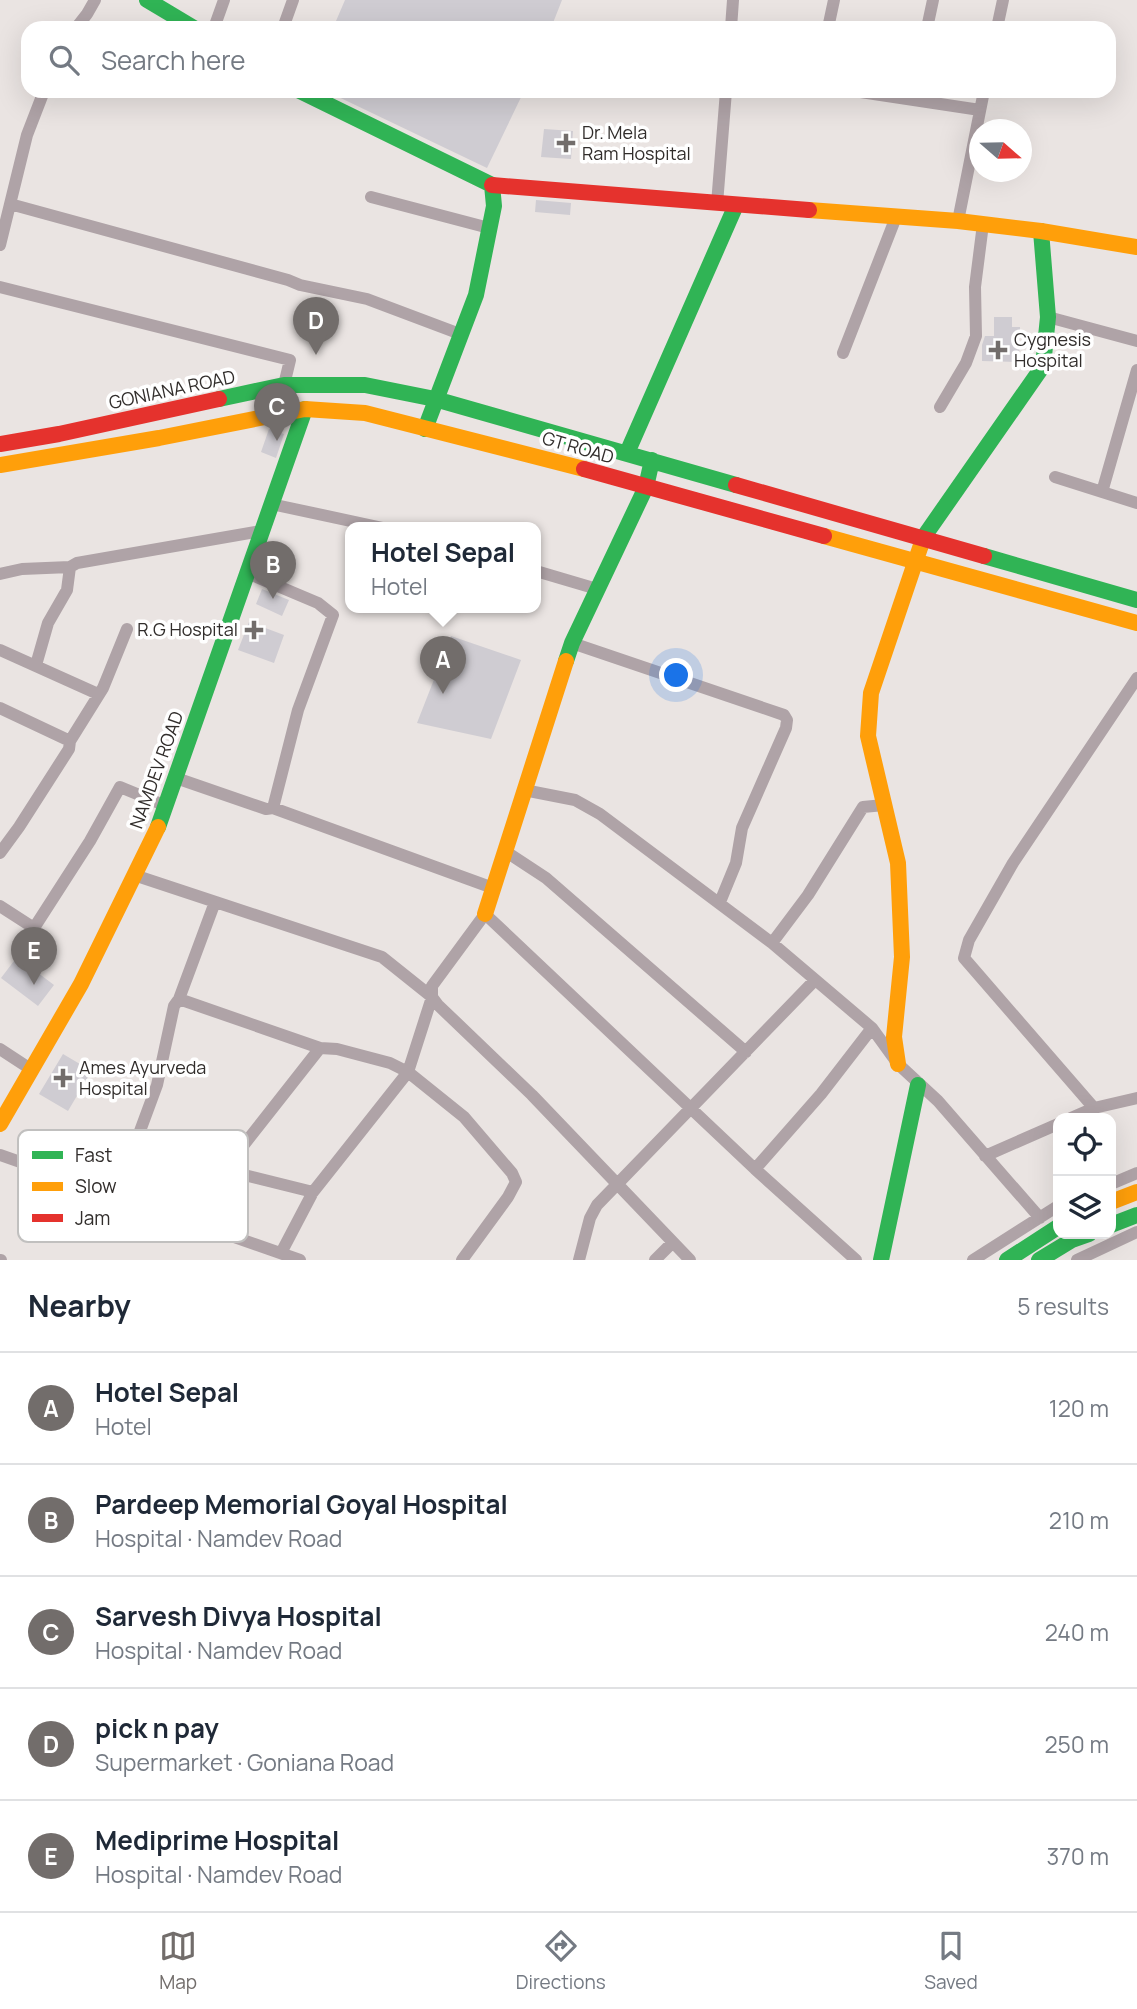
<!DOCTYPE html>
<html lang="en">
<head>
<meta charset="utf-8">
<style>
	:root { --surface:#fff; --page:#f6f6f7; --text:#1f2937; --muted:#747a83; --line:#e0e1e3; --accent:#726d6b }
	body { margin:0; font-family:Manrope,sans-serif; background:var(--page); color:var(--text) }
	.controls { position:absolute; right:21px; bottom:21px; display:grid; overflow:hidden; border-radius:14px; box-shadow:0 7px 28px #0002 }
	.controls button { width:63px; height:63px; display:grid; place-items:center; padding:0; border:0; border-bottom:2px solid var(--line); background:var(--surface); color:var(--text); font:35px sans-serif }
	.compass { position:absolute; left:969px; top:119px; width:63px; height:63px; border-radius:50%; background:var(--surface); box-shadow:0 7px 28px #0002; rotate:110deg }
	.you { position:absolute; left:677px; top:676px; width:24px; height:24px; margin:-18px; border:5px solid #fff; border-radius:50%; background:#1a73e8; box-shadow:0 0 0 10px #1a73e833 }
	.badge { display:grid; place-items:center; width:46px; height:46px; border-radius:50%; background:var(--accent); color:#fff; font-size:23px; font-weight:700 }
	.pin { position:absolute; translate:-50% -58px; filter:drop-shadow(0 2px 4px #0008) }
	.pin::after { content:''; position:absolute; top:37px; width:24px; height:21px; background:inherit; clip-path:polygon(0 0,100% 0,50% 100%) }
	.popup { position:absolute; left:345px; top:522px; width:196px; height:91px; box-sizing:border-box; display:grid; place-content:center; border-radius:14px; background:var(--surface); filter:drop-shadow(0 2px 5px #0005); font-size:23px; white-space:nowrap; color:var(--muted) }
	.popup b { font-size:26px; color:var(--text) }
	.popup::after { content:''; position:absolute; left:50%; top:100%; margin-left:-14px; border:14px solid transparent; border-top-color:var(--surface) }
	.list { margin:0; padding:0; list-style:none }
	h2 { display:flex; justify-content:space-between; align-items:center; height:91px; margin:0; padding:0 28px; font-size:30px }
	h2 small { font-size:23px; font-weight:400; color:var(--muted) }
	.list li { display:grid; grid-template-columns:46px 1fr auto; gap:21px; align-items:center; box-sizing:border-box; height:112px; padding:0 28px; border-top:2px solid var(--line) }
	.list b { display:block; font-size:26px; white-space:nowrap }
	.list p { margin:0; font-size:23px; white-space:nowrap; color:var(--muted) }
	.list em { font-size:23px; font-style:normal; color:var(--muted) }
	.icon { flex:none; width:38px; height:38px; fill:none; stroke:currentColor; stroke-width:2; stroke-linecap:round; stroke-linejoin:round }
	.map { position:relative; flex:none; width:1137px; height:1260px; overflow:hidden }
	.search { position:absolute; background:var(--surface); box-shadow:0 7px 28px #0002; left:21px; right:21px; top:21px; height:77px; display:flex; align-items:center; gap:18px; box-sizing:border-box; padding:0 24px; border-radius:21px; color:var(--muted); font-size:26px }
	.sheet { height:651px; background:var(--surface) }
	nav { display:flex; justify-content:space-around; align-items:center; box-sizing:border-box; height:98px; border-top:2px solid var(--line); background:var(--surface); font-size:19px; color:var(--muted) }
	nav a { display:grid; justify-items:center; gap:4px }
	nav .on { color:var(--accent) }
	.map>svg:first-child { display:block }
	.building { fill:#cfccd2 }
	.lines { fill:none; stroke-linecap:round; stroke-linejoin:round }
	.street { stroke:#afa3a7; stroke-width:12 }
	.fast { stroke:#30b455; stroke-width:16 }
	.slow { stroke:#ff9f0a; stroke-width:16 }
	.jam { stroke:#e5322d; stroke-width:16 }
	.poi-dot { fill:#726d6b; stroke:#fff; stroke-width:2.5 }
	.labels { text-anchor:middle; stroke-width:7; stroke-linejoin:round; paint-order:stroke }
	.poi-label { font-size:18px; fill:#312d2b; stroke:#fff; text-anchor:start }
	.street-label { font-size:18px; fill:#312d2b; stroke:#fff }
	.key { fill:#fff; stroke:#c1c0bf; stroke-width:2 }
	.key-label { font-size:19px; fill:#312d2b }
</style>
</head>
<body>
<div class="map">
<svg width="1137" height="1260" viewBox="0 0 1137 1260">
	<rect width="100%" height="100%" fill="#eae4e2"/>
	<path class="building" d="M 345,0 L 562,0 L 551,28 L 333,28 Z
		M 326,91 L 524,91 L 487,168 Z
		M 544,129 L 573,131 L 571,159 L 541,157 Z
		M 536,200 L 571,203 L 570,215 L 535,212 Z
		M 994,317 L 1012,317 L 1012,327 L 1020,327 L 1019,362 L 982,361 L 982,345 L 985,336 L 994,336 Z
		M 269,429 L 284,434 L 276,458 L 261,452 Z
		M 262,589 L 289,600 L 282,616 L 256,604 Z
		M 249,622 L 284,635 L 274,663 L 238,650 Z
		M 451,636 L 521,660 L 491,739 L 417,723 Z
		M 17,957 L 54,985 L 38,1006 L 1,978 Z
		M 63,1054 L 85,1067 L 81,1073 L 88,1077 L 68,1111 L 39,1094 Z"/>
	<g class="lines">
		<path class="street" d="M 76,28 L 87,14 L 95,0
			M 214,28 L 224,0
			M 283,28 L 293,0
			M 731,28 L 733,0
			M 828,28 L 834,0
			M 927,28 L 933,0
			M 997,28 L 1003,0
			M 854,91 L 980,110
			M 371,197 L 489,228
			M 10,204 L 288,280 L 300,285 L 367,299 L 460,334
			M 717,204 L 726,91
			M 958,221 L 984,91
			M 0,245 L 27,135 L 44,91
			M 0,287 L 290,360 L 284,385
			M 1048,317 L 1137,341
			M 843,353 L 896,217
			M 940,407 L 966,363 L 976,336 L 975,287 L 983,224
			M 1055,477 L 1137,503
			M 1102,492 L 1137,370
			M 271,504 L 383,528
			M 536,571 L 597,589
			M 247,573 L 318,603 L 333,615 L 298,710 L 273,808
			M 0,574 L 22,569 L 70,567 L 77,563 L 261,531
			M 572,643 L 784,715 L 787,720 L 786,728 L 742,828 L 736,863 L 720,902
			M 0,650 L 98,694
			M 36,665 L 48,623 L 67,590 L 70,567
			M 0,708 L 70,741
			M 176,778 L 266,809 L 273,808 L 493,888
			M 524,790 L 575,800 L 600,814 L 772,943 L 872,1028 L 898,1064 L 938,1101 L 1040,1218
			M 505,851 L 546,878 L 746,1052
			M 0,853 L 19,827 L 69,749 L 70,741 L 103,688 L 127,629
			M 134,875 L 382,957 L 432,997 L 438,1005 L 532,1095 L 690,1260
			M 0,906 L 34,928 L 90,841 L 120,787 L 166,806
			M 772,943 L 808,895 L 863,807 L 884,805
			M 179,999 L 215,902
			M 0,1049 L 32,1070
			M 1094,1108 L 964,958 L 969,940 L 1013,863 L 1137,678
			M 1071,1118 L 1094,1108 L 1137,1098
			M 0,1155 L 300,1260
			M 985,1156 L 1058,1124
			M 755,1169 L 821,1094 L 872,1028
			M 1111,1184 L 1137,1173
			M 313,1192 L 224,1170 L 320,1048
			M 116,1196 L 157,1085 L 174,1006 L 179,999 L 320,1048 L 337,1049 L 390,1063 L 408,1072 L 464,1117 L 512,1173 L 516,1182 L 508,1197 L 462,1260
			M 281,1253 L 313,1192 L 408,1072 L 432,997 L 432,986 L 485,914 L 755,1169 L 856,1260
			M 0,1260 L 1,1260
			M 579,1260 L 590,1218 L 597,1205 L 815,980
			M 655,1260 L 672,1243
			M 973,1260 L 1058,1206
			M 1077,1260 L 1137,1232"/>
		<path class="fast" d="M 147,0 L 194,28
			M 300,91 L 492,185 L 494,206 L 476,295 L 425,429
			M 219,399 L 284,385 L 365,385 L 435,399 L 736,485
			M 627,453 L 736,205
			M 921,545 L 923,538 L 1043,366 L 1048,317 L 1041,231
			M 984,556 L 1137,600
			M 566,661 L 572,643 L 646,487 L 652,460
			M 158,827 L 305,409
			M 1111,1225 L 1137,1215
			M 881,1260 L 918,1085
			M 1007,1260 L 1058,1227
			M 1039,1260 L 1072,1240 L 1089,1234"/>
		<path class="slow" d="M 809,210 L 958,221 L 1041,231 L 1137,247
			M 0,465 L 159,438 L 305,409 L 365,413 L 584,469
			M 824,536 L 1137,623
			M 485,914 L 566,661
			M 898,1064 L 894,1037 L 902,957 L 898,863 L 868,736 L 871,693 L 921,545
			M 0,1124 L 81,984 L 158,827
			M 1111,1202 L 1137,1192"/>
		<path class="jam" d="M 492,185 L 809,210
			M 0,444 L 59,434 L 219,399
			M 584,469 L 824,536
			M 736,485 L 984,556"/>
	</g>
	<g class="poi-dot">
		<path d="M562.5 132.5h7v7h7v7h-7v7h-7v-7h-7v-7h7z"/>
		<path d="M994.5 339.5h7v7h7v7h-7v7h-7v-7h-7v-7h7z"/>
		<path d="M250.5 619.5h7v7h7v7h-7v7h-7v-7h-7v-7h7z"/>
		<path d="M59.5 1067.5h7v7h7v7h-7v7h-7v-7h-7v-7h7z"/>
	</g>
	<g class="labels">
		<g class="poi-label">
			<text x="582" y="139">Dr. Mela<tspan x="582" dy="21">Ram Hospital</tspan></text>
			<text x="1014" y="346">Cygnesis<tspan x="1014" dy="21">Hospital</tspan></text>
			<text x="238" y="636" text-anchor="end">R.G Hospital</text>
			<text x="79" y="1074">Ames Ayurveda<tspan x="79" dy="21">Hospital</tspan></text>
		</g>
		<g class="street-label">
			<text transform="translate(172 390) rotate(-12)" y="6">GONIANA ROAD</text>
			<text transform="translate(578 448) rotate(16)" y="6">GT ROAD</text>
			<text transform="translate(157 770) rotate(-70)" y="6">NAMDEV ROAD</text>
		</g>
	</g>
	<rect x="18" y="1130" width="230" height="112" rx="10" class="key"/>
	<rect x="32" y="1151" width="31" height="8" fill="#30b455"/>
	<rect x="32" y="1182" width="31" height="9" fill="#ff9f0a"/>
	<rect x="32" y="1214" width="31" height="8" fill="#e5322d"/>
	<g class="key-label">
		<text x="75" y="1162">Fast</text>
		<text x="75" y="1193">Slow</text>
		<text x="75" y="1225">Jam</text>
	</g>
</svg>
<div class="controls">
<button><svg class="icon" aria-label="locate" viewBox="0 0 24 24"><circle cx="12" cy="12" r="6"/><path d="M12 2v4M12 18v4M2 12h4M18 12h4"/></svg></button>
<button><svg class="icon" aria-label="layers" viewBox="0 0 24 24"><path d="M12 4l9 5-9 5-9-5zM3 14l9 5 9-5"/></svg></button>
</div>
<svg class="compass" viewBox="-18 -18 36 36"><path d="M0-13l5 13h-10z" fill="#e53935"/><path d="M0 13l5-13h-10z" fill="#747a83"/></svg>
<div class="you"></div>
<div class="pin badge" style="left:443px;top:694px">A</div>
<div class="popup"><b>Hotel Sepal</b>Hotel</div>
<div class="pin badge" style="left:273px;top:599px">B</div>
<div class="pin badge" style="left:277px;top:441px">C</div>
<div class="pin badge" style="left:316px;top:355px">D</div>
<div class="pin badge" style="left:34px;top:985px">E</div>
<div class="search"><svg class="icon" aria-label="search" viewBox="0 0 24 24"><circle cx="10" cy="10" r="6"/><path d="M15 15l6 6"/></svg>Search here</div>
</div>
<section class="sheet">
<h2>Nearby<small>5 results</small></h2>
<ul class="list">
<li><span class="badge">A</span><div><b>Hotel Sepal</b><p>Hotel</p></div><em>120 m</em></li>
<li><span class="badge">B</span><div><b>Pardeep Memorial Goyal Hospital</b><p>Hospital · Namdev Road</p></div><em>210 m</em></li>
<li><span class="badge">C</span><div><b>Sarvesh Divya Hospital</b><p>Hospital · Namdev Road</p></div><em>240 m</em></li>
<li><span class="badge">D</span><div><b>pick n pay</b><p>Supermarket · Goniana Road</p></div><em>250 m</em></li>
<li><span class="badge">E</span><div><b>Mediprime Hospital</b><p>Hospital · Namdev Road</p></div><em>370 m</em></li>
</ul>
</section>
<nav>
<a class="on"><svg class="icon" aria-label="map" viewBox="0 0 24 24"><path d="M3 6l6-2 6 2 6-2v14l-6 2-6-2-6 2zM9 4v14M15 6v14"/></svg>Map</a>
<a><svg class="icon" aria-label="directions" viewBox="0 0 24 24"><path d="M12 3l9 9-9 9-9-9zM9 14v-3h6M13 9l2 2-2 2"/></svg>Directions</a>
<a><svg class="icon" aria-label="saved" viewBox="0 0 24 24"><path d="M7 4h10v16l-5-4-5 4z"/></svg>Saved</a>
</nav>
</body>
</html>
